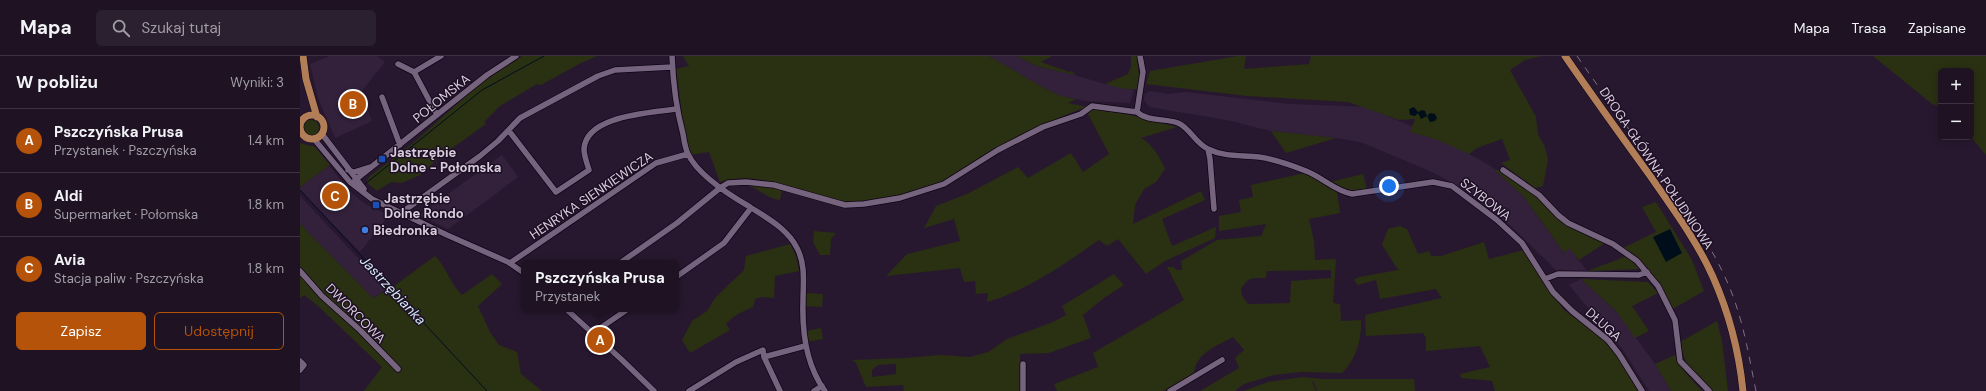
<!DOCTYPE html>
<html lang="pl">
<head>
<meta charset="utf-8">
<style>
	:root { --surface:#1e1223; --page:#2b2030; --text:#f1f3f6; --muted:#a19ea6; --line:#3c3241; --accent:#b45309 }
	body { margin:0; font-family:"DM Sans",sans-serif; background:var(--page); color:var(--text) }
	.controls { position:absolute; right:12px; top:12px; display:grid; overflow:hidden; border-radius:6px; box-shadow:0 2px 10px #0003 }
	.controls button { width:36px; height:36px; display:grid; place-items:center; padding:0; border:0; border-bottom:1px solid var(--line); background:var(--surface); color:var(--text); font:20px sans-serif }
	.you { position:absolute; left:1089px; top:130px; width:14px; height:14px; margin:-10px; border:3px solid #fff; border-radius:50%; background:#1a73e8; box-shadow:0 0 0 6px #1a73e833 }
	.badge { display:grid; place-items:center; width:26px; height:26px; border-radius:50%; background:var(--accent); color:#fff; font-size:13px; font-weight:700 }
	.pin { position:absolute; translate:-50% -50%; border:2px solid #fff; box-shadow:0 1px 4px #0006 }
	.popup { position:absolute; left:221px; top:204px; width:158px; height:52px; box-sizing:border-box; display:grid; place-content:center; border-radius:6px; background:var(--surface); filter:drop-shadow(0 1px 3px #0005); font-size:13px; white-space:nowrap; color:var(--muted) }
	.popup b { font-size:15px; color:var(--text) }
	.popup::after { content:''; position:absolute; left:50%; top:100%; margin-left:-8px; border:8px solid transparent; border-top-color:var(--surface) }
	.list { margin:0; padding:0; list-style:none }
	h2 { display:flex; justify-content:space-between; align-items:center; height:52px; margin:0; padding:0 16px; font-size:17px }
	h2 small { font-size:13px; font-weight:400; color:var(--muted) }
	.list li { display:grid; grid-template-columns:26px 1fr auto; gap:12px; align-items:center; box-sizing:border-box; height:64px; padding:0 16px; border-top:1px solid var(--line) }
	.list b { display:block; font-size:15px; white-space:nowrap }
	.list p { margin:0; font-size:13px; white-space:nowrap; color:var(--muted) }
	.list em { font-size:13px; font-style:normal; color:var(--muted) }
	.actions { display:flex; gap:8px; padding:12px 16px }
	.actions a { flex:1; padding:9px 0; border:1px solid var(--accent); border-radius:6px; text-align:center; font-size:14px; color:var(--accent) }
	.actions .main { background:var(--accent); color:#fff }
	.icon { flex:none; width:22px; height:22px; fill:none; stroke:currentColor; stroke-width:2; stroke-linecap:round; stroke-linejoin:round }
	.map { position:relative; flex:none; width:1686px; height:335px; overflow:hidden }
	header { display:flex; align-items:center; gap:24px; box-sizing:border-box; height:56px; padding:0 20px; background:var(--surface); border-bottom:1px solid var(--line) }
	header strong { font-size:19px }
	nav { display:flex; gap:22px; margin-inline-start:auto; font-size:14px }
	.search { width:280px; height:36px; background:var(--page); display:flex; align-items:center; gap:10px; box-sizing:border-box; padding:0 14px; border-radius:6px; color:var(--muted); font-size:15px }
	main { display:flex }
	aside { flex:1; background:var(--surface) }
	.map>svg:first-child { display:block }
	.built { fill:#33213c }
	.green { fill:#2a3012; fill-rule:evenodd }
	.water { fill:#000e1c }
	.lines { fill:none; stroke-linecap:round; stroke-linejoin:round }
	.stream { stroke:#000e1c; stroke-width:1 }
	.minor-casing { stroke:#100416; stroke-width:7 }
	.major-casing { stroke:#100416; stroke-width:8 }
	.minor { stroke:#76647f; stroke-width:5.5 }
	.major { stroke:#b27e58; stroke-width:7 }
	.rail { stroke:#7d6f83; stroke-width:1; stroke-dasharray:7 7; stroke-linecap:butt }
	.transit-dot { fill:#1a4fb4; stroke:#1e0f25; stroke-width:1.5 }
	.shop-dot { fill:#3f7fe0; stroke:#1e0f25; stroke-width:1.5 }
	.labels { text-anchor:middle; stroke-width:3; stroke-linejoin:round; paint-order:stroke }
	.street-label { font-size:13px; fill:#d8cddd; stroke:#1e0f25 }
	.poi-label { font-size:13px; font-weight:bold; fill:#d8cddd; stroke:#1e0f25; text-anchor:start }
	.water-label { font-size:14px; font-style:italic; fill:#d1e7f7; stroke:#1e0f25 }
</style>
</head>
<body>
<header>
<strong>Mapa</strong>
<div class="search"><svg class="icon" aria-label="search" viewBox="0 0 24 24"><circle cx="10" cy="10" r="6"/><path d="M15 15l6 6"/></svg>Szukaj tutaj</div>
<nav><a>Mapa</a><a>Trasa</a><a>Zapisane</a></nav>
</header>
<main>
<aside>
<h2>W pobliżu<small>Wyniki: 3</small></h2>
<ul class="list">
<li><span class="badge">A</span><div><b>Pszczyńska Prusa</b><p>Przystanek · Pszczyńska</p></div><em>1.4 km</em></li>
<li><span class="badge">B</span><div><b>Aldi</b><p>Supermarket · Połomska</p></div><em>1.8 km</em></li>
<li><span class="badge">C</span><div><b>Avia</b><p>Stacja paliw · Pszczyńska</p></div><em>1.8 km</em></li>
</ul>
<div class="actions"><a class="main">Zapisz</a><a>Udostępnij</a></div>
</aside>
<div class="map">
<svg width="1686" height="335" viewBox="0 0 1686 335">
	<rect width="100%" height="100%" fill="#28182f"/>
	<path class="built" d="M 30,0 L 77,0 L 85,6 L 61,36 L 72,65 L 35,82 L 18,42 L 10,8 Z
		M 689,0 L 717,0 L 736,10 L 774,19 L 805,28 L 834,34 L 830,47 L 786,45 L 761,40 L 746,33 Z
		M 850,35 L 868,38 L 885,36 L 989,48 L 1069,51 L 1092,62 L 1147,85 L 1192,111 L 1224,141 L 1264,197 L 1269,191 L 1287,215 L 1256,214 L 1211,170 L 1188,151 L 1166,135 L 1136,118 L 1113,108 L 1063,87 L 1044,83 L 971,75 L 927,64 L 849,51 L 844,44 L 845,38 Z
		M 202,99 L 218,121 L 185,146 L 148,173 L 119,159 Z
		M 29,110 L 51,136 L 65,148 L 89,159 L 60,196 L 0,134 L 0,131 Z
		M 0,140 L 28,170 L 87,233 L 73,242 L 0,168 Z
		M 1281,223 L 1317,256 L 1355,308 L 1371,335 L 1349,335 L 1323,294 L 1269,229 Z"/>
	<path class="green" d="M 222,0 L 297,0 L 279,8 L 241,29 L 237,28 L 200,50 L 184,66 L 186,68 L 140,101 L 120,119 L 102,127 L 91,126 L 77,135 L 66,126 L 70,120 L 113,87 L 181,27 Z
		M 383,0 L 689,0 L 746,33 L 761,40 L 776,43 L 768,47 L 788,51 C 766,57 745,69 725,79 C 709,88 692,95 676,104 C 667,110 659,118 649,123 C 624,136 597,141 571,145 C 522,154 469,109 420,126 L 409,96 L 390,99 L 382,58 L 376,13 L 389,10 Z
		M 717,0 L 752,0 L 741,6 L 769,16 L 772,15 L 775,19 L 736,10 Z
		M 831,0 L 837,0 L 837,2 L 839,20 L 837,33 L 825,33 L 805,28 L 828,18 L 831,11 Z
		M 938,0 L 946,0 L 944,13 L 1009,8 L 1011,0 L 1242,0 L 1225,4 L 1210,14 L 1236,61 L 1238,78 L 1245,91 L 1248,104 L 1243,130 L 1235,132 L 1201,107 L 1210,104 L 1202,83 L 1177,92 L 1169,98 L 1135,83 L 1110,76 L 1115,63 L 1099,64 L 1048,46 L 947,40 L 846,28 L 850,15 Z
		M 1573,0 L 1686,0 L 1686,99 L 1671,81 L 1671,15 L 1641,15 L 1641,51 L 1632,48 Z
		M 793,53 L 830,59 L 877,71 L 841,82 C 853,89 860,101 865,113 L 856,126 L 844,133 L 835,149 L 833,168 L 901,135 L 905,144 L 862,163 L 872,190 L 916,171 L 915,182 L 865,205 L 846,218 L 818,183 L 807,190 L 799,184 C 764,208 729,234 687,246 L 688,237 L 676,238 L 675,225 L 664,226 L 660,212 L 586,220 L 607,198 L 660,185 L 654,163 L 624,172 L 636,150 L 667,138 L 718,111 L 728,122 L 771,97 L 783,116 L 809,98 L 788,58 Z
		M3 72a8 8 0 1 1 16 0a8 8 0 1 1-16 0Z
		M 971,75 L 1036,82 L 986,97 Z
		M 0,87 L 15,91 L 30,109 L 0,131 Z
		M 1194,113 C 1223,120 1240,147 1262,165 C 1273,174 1292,180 1305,187 L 1279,204 L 1269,192 L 1264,197 L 1224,141 Z
		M 1005,117 L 1037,135 L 1040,157 L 1009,163 L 1014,185 L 1015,204 L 1036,203 L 1033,247 L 1040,248 L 1041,265 L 1061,264 C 1062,282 1056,304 1042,317 L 1001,316 L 974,319 L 944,328 L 935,335 L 900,335 L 939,312 L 935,302 L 944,294 L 933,281 C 917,290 895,297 894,318 L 863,335 L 757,335 L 754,328 L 798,311 L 793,297 L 884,244 L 867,211 L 873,211 L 877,214 L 882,214 L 881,205 L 917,184 L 961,180 L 966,168 L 919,175 L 919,160 L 941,156 L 939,144 L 953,141 L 951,129 ZM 1031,214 L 1031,222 L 991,225 L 990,247 L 948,248 L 942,240 L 941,233 C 949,220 952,222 966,222 L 967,215 Z
		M 1063,118 L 1067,134 C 1051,136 1044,134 1030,126 Z
		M 445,128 L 469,130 L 482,133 L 480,144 C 467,143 458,132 445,128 Z
		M 1356,146 L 1392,204 L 1404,235 L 1373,253 L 1368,244 L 1323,192 L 1356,176 L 1342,151 Z
		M 0,168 L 73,242 L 94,230 L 135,200 C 147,212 149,226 162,239 L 192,218 L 202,228 L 178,250 L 190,276 L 199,289 L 217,296 L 221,318 L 242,335 L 64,335 L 82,311 L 18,250 L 4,239 L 0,242 Z
		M 1100,170 L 1107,173 L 1118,198 L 1129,195 L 1131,200 L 1141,200 L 1184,186 L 1189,203 L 1224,194 L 1248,233 L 1264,254 L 1305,285 L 1318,300 L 1338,335 L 1195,335 L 1192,325 L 1161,322 L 1160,318 L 1190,311 L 1180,290 L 1126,295 L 1126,282 L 1123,277 L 1066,280 L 1065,259 L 1142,242 L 1136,233 L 1080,243 L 1076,224 L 1058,229 L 1054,224 L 1059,221 L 1098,214 L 1082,189 L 1088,173 Z
		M 514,175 L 536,177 L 531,183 L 530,199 L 520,199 L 513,186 Z
		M 490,188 L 496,200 L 499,215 L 475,220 L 474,242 L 462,241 L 455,243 L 453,251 C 443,255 433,260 426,268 L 430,274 L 390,297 L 382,284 L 392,265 L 407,255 L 415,242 L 444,214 L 446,200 Z
		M 1327,200 L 1339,213 L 1287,215 Z
		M 814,218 L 824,229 L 804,242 L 783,259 L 791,282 L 749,297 L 720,298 L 721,335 L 604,335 L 603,329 L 566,331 L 556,307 L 552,304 L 605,302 L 640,299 L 670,301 L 688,296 L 707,283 L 753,266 L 766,259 L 762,250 ZM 596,308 L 596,318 L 572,321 L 572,314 L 578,309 Z
		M 1281,223 L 1348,226 L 1358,237 L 1332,250 L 1349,275 L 1335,282 L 1317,256 Z
		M 506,237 L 523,238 L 522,251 L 506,250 Z
		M 1417,265 L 1422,285 L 1428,335 L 1410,335 C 1396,320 1380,306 1382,285 Z
		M 521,272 L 523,283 L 506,286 L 506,275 Z
		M 1375,299 L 1383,314 L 1402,335 L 1371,335 L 1355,308 Z
		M 1002,321 L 1023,323 L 1114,323 L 1115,335 L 1017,335 L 1013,325 L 1012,326 L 1016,335 L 943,335 L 968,326 Z"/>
	<path class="water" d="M 1114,51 L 1118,56 L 1122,54 L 1125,55 L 1127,60 L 1130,57 L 1135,58 L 1137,62 L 1135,65 L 1130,66 L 1127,60 L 1121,63 L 1118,57 L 1115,60 L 1110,59 L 1109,53 Z
		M 1370,173 L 1382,197 L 1366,206 L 1353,181 Z"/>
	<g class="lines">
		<path class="stream" d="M 65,128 L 182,34 L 244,0
			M 0,134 L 187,335"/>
		<defs>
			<path id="minor" d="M 372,0 C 373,27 376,52 383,78 C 384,84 385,92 388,98 C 398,119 431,140 450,151 C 467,162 488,173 497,192 C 506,209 503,228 503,246 C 502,277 506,309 525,335
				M 840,0 L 843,16 L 837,56 C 848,66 865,62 878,67 C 890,72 895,87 908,93 C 924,101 941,99 959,101 C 974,103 991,109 1006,115 C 1022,121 1035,135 1052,138 L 1133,126 L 1152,130 L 1197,164 L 1222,187 L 1253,236 L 1272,255 L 1308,284 L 1319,298 L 1342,335
				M 98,8 L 114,16 L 141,0
				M 114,16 L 137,59
				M 82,41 L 100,89
				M 209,75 L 256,136 L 289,114 C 287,107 284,100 284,93 C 286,59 352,57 376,53
				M 22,78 L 64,133
				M 14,83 L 50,126 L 72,143 L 147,179 L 208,206 L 224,217
				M 908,93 L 910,103 L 914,153
				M 48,114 L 54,116 L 70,111
				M 1203,114 L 1239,139 L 1258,159 L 1268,167 L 1313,188 L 1337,205 L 1358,230 L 1375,264 L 1380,305 L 1409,335
				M 55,124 L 187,19 L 216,0
				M 101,157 L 180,100 L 198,85 L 220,62 L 298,20 L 315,14 L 372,11
				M 210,207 L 356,107 L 388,98
				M 320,207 L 377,167 L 420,132 L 428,127 L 446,126 L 474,129 L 545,149 L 564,148 L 600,142 L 644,128 L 698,94 L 743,71 L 781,58 L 792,50 L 837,56
				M 0,215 L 22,240 L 60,274 L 98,313
				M 376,221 L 424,187 L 451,152
				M 1245,223 L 1258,218 L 1339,219 L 1347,216
				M 266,253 L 321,303 L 354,335
				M 293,277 L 328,253
				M 464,301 L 505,290
				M 0,305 L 4,309 L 0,314
				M 723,308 L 723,335
				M 389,335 L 436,306 L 463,294 L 464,301 L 480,335
				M 514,335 L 522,330
				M 870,335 L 922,304"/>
			<path id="major" d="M 3,0 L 6,23 L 17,61
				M 1265,0 C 1293,41 1322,81 1351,121 C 1373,153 1397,185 1413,221 C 1429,257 1439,296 1443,335
				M0 71a12 12 0 1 1 24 0a12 12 0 1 1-24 0Z"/>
		</defs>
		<use href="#minor" class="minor-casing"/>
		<use href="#major" class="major-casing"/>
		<use href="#minor" class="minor"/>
		<use href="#major" class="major"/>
		<path class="rail" d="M 1277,0 C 1304,39 1332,77 1359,116 C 1386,154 1414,192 1431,235 C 1444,268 1449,301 1456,335"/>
	</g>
	<g class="transit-dot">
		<rect x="78" y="99" width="8" height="8" rx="2"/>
		<rect x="72" y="145" width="8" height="8" rx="2"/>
	</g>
	<circle class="shop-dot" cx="65" cy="174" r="4"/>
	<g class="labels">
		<g class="street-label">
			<text transform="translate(141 42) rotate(-39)" y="5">POŁOMSKA</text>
			<text transform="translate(1357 112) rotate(56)" y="5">DROGA GŁÓWNA POŁUDNIOWA</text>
			<text transform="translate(291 139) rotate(-34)" y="5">HENRYKA SIENKIEWICZA</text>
			<text transform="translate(1186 143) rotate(38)" y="5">SZYBOWA</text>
			<text transform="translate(56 257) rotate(45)" y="5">DWORCOWA</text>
			<text transform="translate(1304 268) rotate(42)" y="5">DŁUGA</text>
		</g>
		<g class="poi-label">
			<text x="90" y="101">Jastrzębie<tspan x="90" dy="15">Dolne - Połomska</tspan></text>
			<text x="84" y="147">Jastrzębie<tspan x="84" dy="15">Dolne Rondo</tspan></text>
			<text x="73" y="179">Biedronka</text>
		</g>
		<g class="water-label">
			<text transform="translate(93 234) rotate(47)" y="5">Jastrzębianka</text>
		</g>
	</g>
</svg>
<div class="controls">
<button>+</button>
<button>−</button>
</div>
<div class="you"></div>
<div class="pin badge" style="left:300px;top:284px">A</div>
<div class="popup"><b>Pszczyńska Prusa</b>Przystanek</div>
<div class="pin badge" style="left:53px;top:48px">B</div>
<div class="pin badge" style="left:35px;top:140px">C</div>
</div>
</main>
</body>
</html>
